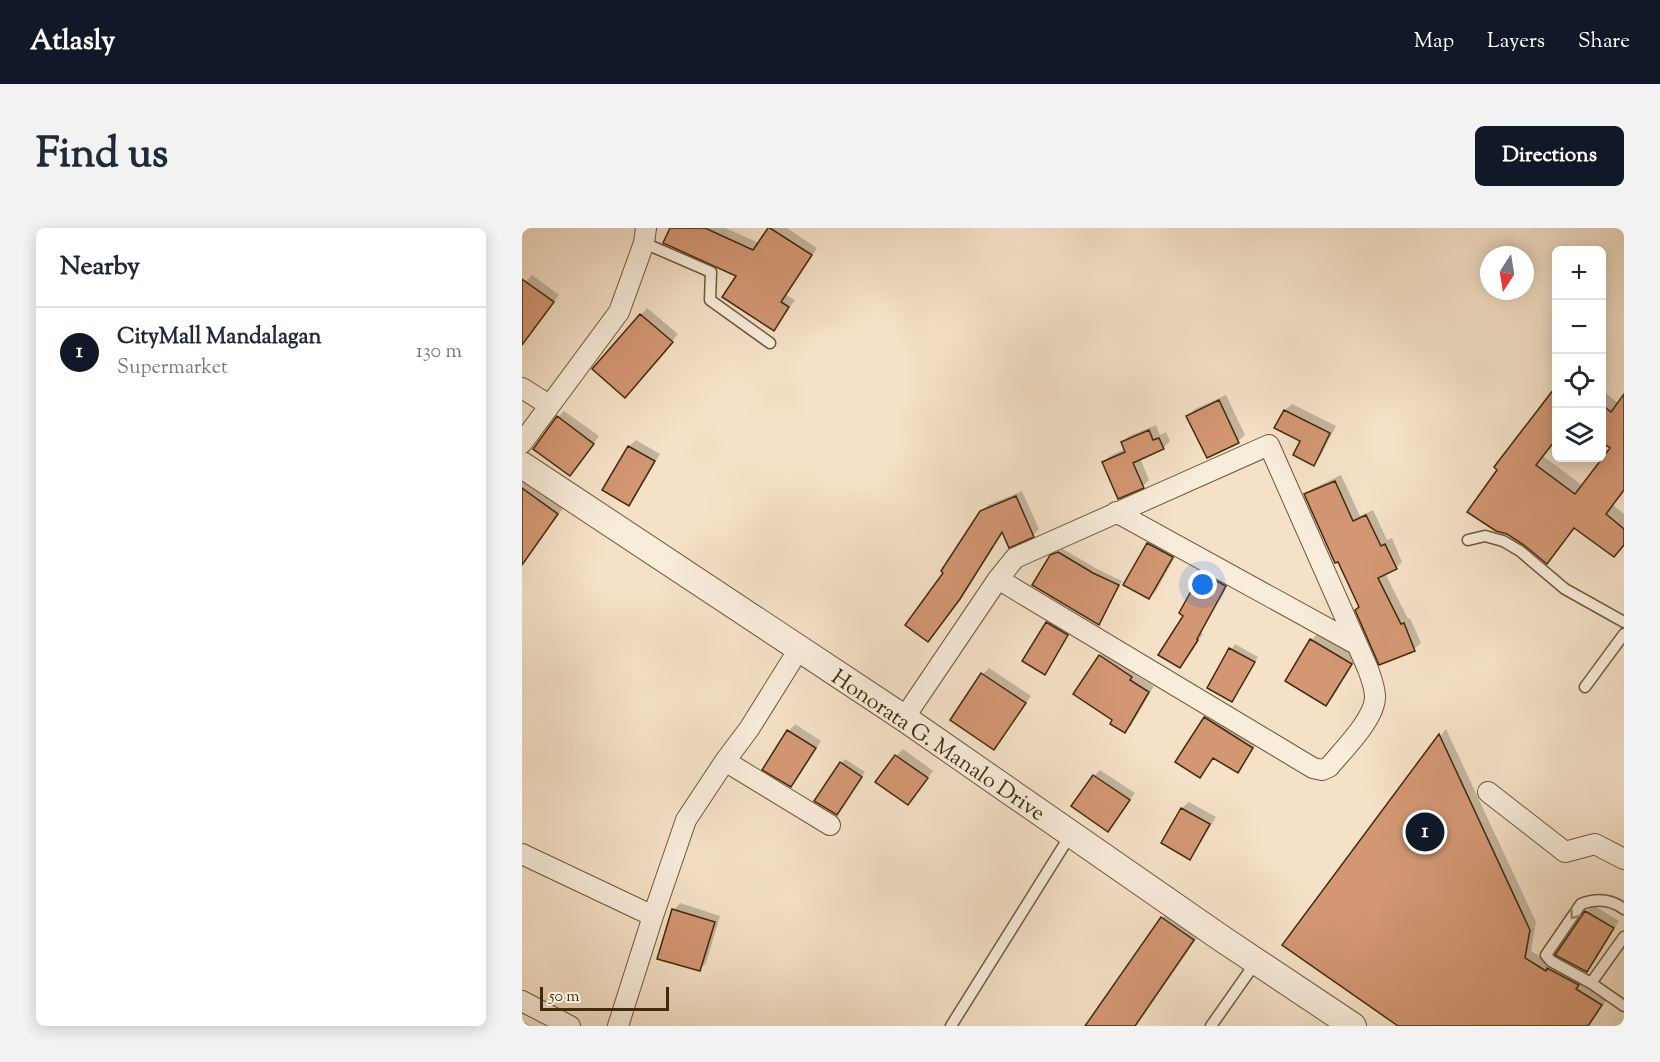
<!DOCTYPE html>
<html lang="en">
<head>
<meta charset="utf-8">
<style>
	:root { --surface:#fff; --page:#f2f2f3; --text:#1f2937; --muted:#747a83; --line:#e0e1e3; --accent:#111827 }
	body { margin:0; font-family:"Sorts Mill Goudy",serif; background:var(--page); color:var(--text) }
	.controls { position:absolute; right:18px; top:18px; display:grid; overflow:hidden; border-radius:9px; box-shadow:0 3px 15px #0003 }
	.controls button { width:54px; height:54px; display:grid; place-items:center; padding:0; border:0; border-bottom:2px solid var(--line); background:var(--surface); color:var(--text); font:30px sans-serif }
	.compass { position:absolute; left:958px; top:18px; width:54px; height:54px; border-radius:50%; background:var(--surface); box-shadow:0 3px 15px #0003; rotate:192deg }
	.scale { position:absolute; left:18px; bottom:15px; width:129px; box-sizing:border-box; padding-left:6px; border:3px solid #402b0b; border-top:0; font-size:16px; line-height:21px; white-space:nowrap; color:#402b0b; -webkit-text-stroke:4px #f8ecdb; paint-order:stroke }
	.you { position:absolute; left:681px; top:357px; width:21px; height:21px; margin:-15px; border:4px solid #fff; border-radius:50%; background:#1a73e8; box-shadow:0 0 0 9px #1a73e833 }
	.badge { display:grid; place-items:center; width:39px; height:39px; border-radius:50%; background:var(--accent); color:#fff; font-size:20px; font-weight:700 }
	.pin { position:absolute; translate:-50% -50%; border:3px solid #fff; box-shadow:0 2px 6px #0006 }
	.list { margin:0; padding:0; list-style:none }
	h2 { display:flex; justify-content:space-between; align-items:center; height:78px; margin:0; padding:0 24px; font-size:26px }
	h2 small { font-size:20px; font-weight:400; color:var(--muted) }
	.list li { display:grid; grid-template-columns:39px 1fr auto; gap:18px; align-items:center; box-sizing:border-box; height:90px; padding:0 24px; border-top:2px solid var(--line) }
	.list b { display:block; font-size:22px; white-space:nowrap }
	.list p { margin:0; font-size:20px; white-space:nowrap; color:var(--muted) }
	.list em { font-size:20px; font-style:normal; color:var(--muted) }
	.icon { flex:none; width:33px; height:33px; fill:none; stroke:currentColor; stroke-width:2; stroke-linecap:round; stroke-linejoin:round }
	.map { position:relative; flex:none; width:1102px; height:798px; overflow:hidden; border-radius:9px }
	header { display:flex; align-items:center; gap:36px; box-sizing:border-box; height:84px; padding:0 30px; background:var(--accent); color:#fff }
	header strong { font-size:28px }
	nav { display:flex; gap:33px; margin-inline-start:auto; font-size:21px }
	.intro { display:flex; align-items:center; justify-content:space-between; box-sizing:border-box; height:144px; padding:0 36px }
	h1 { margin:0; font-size:42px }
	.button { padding:15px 27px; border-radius:9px; background:var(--accent); color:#fff; font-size:21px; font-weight:700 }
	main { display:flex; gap:36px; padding:0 36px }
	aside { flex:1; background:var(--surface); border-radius:9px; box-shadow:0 3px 15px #0003 }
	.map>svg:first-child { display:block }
	.shadow { fill:#0003 }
	.building { fill:#d39773; stroke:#402b0b; stroke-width:1.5 }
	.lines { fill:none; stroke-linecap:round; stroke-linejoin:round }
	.service-casing { stroke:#6d583a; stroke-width:13 }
	.minor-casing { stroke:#6d583a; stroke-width:22 }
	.tertiary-casing { stroke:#6d583a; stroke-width:28 }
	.service { stroke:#f8ecdb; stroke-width:10 }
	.minor { stroke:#f8ecdb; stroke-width:20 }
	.tertiary { stroke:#f8ecdb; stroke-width:26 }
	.oneway { stroke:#9c8c73 }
	.labels { text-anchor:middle; stroke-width:5; stroke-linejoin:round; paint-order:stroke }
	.street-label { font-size:22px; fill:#402b0b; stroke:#f8ecdb }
</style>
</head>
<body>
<header>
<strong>Atlasly</strong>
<nav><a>Map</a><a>Layers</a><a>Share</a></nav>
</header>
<div class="intro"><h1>Find us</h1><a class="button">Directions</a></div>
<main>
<aside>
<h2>Nearby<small></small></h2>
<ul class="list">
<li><span class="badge">1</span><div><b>CityMall Mandalagan</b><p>Supermarket</p></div><em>130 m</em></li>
</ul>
</aside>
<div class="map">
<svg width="1102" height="798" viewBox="0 0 1102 798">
	<rect width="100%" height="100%" fill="#f5e1c7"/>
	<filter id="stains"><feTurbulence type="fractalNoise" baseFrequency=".00333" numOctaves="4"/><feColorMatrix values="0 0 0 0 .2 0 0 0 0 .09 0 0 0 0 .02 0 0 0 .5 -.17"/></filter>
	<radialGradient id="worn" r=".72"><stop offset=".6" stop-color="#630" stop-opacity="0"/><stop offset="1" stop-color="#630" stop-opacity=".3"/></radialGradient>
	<path class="shadow" d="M 149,0 L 203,0 L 237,15 L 248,0 L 265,0 L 295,20 L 264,67 L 273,72 L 252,101 L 216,48 Z
		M 10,47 L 37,67 L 0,117 L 0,58 Z
		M 125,80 L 156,106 L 110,161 L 119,87 Z
		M 1034,159 L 1034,211 L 1021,228 L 1061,258 L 1090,220 L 1080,212 L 1080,162 L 1097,176 L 1102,168 L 1102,263 L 1091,277 L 1102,286 L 1102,316 L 1091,327 L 1053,299 L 1033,326 L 1003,315 L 985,305 Z
		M 704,167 L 723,207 L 716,213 L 666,188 L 673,181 Z
		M 770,176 L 814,198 L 798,229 L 791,236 L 780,212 L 754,199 L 763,182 Z
		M 42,183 L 77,208 L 54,239 L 36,189 Z
		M 634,197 L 638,207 L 644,204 L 648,213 L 641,220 L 618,230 L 627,252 L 621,258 L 582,234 L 588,228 L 603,221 L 601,215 L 607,208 Z
		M 114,212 L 138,226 L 113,269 L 107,276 L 82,262 L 107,218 Z
		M 819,247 L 838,288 L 851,282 L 865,312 L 870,310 L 880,334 L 874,340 L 863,345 L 886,391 L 888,390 L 899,415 L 892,421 L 838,378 L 784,267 L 790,261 Z
		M 0,249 L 42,279 L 0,338 Z
		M 500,263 L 517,301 L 511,307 L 482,303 L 444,363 L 406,412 L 423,344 L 460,284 L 466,277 Z
		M 633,309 L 657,322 L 634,363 L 627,370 L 627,316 Z
		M 541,321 L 575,341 L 600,353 L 580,391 L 576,395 L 529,328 Z
		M 686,340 L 708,352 L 679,405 L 681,406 L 658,439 L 663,387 L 659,385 L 680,345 Z
		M 529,390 L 549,402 L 527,441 L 525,394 Z
		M 796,405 L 835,429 L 811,469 L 804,476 L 765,452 L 790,412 Z
		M 713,416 L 736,429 L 710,472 L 687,459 Z
		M 584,422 L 615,442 L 612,446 L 632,458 L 609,498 L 603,503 L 592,491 L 578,428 Z
		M 467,440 L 509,468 L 472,520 L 461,446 Z
		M 689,484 L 736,514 L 715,543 L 692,529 L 678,548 L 655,533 L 683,490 Z
		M 273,496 L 299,513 L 275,551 L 269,557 L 242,541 L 267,503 Z
		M 924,501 L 1014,694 L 1009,723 L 1086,770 L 1067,798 L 879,798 L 762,717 Z
		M 381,521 L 411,543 L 386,575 L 374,528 Z
		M 323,531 L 343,544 L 319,581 L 319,535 Z
		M 578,542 L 613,565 L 586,602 L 572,548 Z
		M 667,574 L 694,589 L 674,623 L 668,630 L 641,615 L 660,580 Z
		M 158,675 L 198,688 L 184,735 L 177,742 L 152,682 Z
		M 1071,677 L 1097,693 L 1071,736 L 1065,742 L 1064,684 Z
		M 649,681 L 680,703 L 614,798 L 565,798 L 640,690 Z
		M 0,793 L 10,798 L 0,798 Z"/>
	<path class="building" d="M 148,0 L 183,0 L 231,22 L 246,0 L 248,0 L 290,27 L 259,74 L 267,79 L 252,103 L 200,69 L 214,48 L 141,15 Z
		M 0,51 L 32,74 L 0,117 Z
		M 118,86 L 151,114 L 103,170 L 70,141 Z
		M 1035,157 L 1035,210 L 1014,237 L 1053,266 L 1088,220 L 1080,214 L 1080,177 L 1089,184 L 1102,166 L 1102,262 L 1084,286 L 1102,301 L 1102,317 L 1092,329 L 1052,300 L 1025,336 L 1002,317 L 985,306 L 974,303 L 945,284 L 975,242 L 972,239 Z
		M 697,172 L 717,215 L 685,230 L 664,188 Z
		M 762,182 L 808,205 L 792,238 L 771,227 L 778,213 L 752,200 Z
		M 35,188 L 72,216 L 48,248 L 11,221 Z
		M 627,202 L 631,212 L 637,210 L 642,221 L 611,235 L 622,260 L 596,271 L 580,234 L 603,224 L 599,214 Z
		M 106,218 L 133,233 L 107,278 L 80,262 Z
		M 813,253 L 831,293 L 844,287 L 859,318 L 863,316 L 875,341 L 856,350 L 879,396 L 882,395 L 893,423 L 857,437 L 833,382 L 837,379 L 816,334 L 813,335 L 782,266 Z
		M 0,260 L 36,286 L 0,337 Z
		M 494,268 L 512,309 L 487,320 L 480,304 L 438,371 L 406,414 L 383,397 L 421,345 L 419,343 L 458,283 Z
		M 625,315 L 651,329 L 627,371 L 601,357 Z
		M 536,324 L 571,345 L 597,357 L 577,397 L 510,357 L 528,327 Z
		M 679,345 L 704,358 L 675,411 L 676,412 L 658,440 L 636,427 L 661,388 L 657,385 Z
		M 524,394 L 546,407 L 523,447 L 500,433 Z
		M 788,411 L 830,436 L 804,478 L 763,453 Z
		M 707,420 L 733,434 L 710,474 L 685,460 Z
		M 577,427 L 610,449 L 608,452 L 627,464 L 603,505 L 588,496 L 590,492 L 551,466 Z
		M 459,445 L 504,475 L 472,522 L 428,492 Z
		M 682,489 L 731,520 L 716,545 L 691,530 L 678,550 L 653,534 Z
		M 265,502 L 294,520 L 269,559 L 240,542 Z
		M 917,506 L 1008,702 L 1003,730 L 1024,743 L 1025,740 L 1057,757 L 1054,761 L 1080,777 L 1066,798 L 876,798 L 760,717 Z
		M 373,527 L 406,550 L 386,577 L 353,554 Z
		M 318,534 L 340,549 L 315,587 L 292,573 Z
		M 571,547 L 608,572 L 586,604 L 549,578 Z
		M 659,580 L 688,596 L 668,632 L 639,615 Z
		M 150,681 L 193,694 L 178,743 L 135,731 Z
		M 1063,683 L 1092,700 L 1065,744 L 1033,727 Z
		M 639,689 L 672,712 L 613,798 L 563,798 Z"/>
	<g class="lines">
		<defs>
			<path id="service" d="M 122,15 L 189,44 L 188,72 L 248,115
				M 946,312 L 963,308 L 981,313 L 998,323 L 1043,361 L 1102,394
				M 1063,459 L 1102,406
				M 1102,681 C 1089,671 1075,670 1059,676 L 1024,727 L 1029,733 L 1069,755 L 1102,778
				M 1069,755 L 1102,709
				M 429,798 L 549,606
				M 689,798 L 734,734"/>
			<path id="minor" d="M 0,160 L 27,177
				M 0,215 L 97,84 L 122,15 L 124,0
				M 594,284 L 834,416
				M 382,490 L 476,351 L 493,330 L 747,217 L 846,441 C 849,450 853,459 853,469 C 853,491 820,523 807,539 L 800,542 L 791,540 L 476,351
				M 203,533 L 308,597
				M 966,564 L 1043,624 L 1073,616 L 1102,631
				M 0,626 L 131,688
				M 0,773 L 48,798
				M 96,798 L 131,688 L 164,592 L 203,533 L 227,501 L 277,421"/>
			<path id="tertiary" d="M 0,237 L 382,490 L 699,710 L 831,798"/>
		</defs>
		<use href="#service" class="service-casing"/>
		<use href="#minor" class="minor-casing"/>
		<use href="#tertiary" class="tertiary-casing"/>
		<use href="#service" class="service"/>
		<use href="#minor" class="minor"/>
		<use href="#tertiary" class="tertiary"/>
	</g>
	<defs><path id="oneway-chevron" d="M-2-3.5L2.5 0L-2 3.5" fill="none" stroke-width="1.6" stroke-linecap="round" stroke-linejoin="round" transform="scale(1.5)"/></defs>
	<use class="oneway" href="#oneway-chevron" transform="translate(1052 687) rotate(125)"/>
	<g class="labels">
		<g class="street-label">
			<text transform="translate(417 516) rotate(34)" y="8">Honorata G. Manalo Drive</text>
		</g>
	</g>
	<rect width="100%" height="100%" filter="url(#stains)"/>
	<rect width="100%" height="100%" fill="url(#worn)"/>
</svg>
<div class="controls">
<button>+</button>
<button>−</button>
<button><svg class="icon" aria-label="locate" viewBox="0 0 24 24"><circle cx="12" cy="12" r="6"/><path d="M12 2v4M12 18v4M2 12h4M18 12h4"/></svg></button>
<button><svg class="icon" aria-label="layers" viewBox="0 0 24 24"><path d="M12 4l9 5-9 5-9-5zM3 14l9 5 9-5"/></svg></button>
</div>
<svg class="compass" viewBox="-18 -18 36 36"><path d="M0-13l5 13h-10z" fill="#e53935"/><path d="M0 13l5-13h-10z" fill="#747a83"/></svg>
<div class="scale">50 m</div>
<div class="you"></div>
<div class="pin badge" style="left:903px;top:604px">1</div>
</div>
</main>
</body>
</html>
